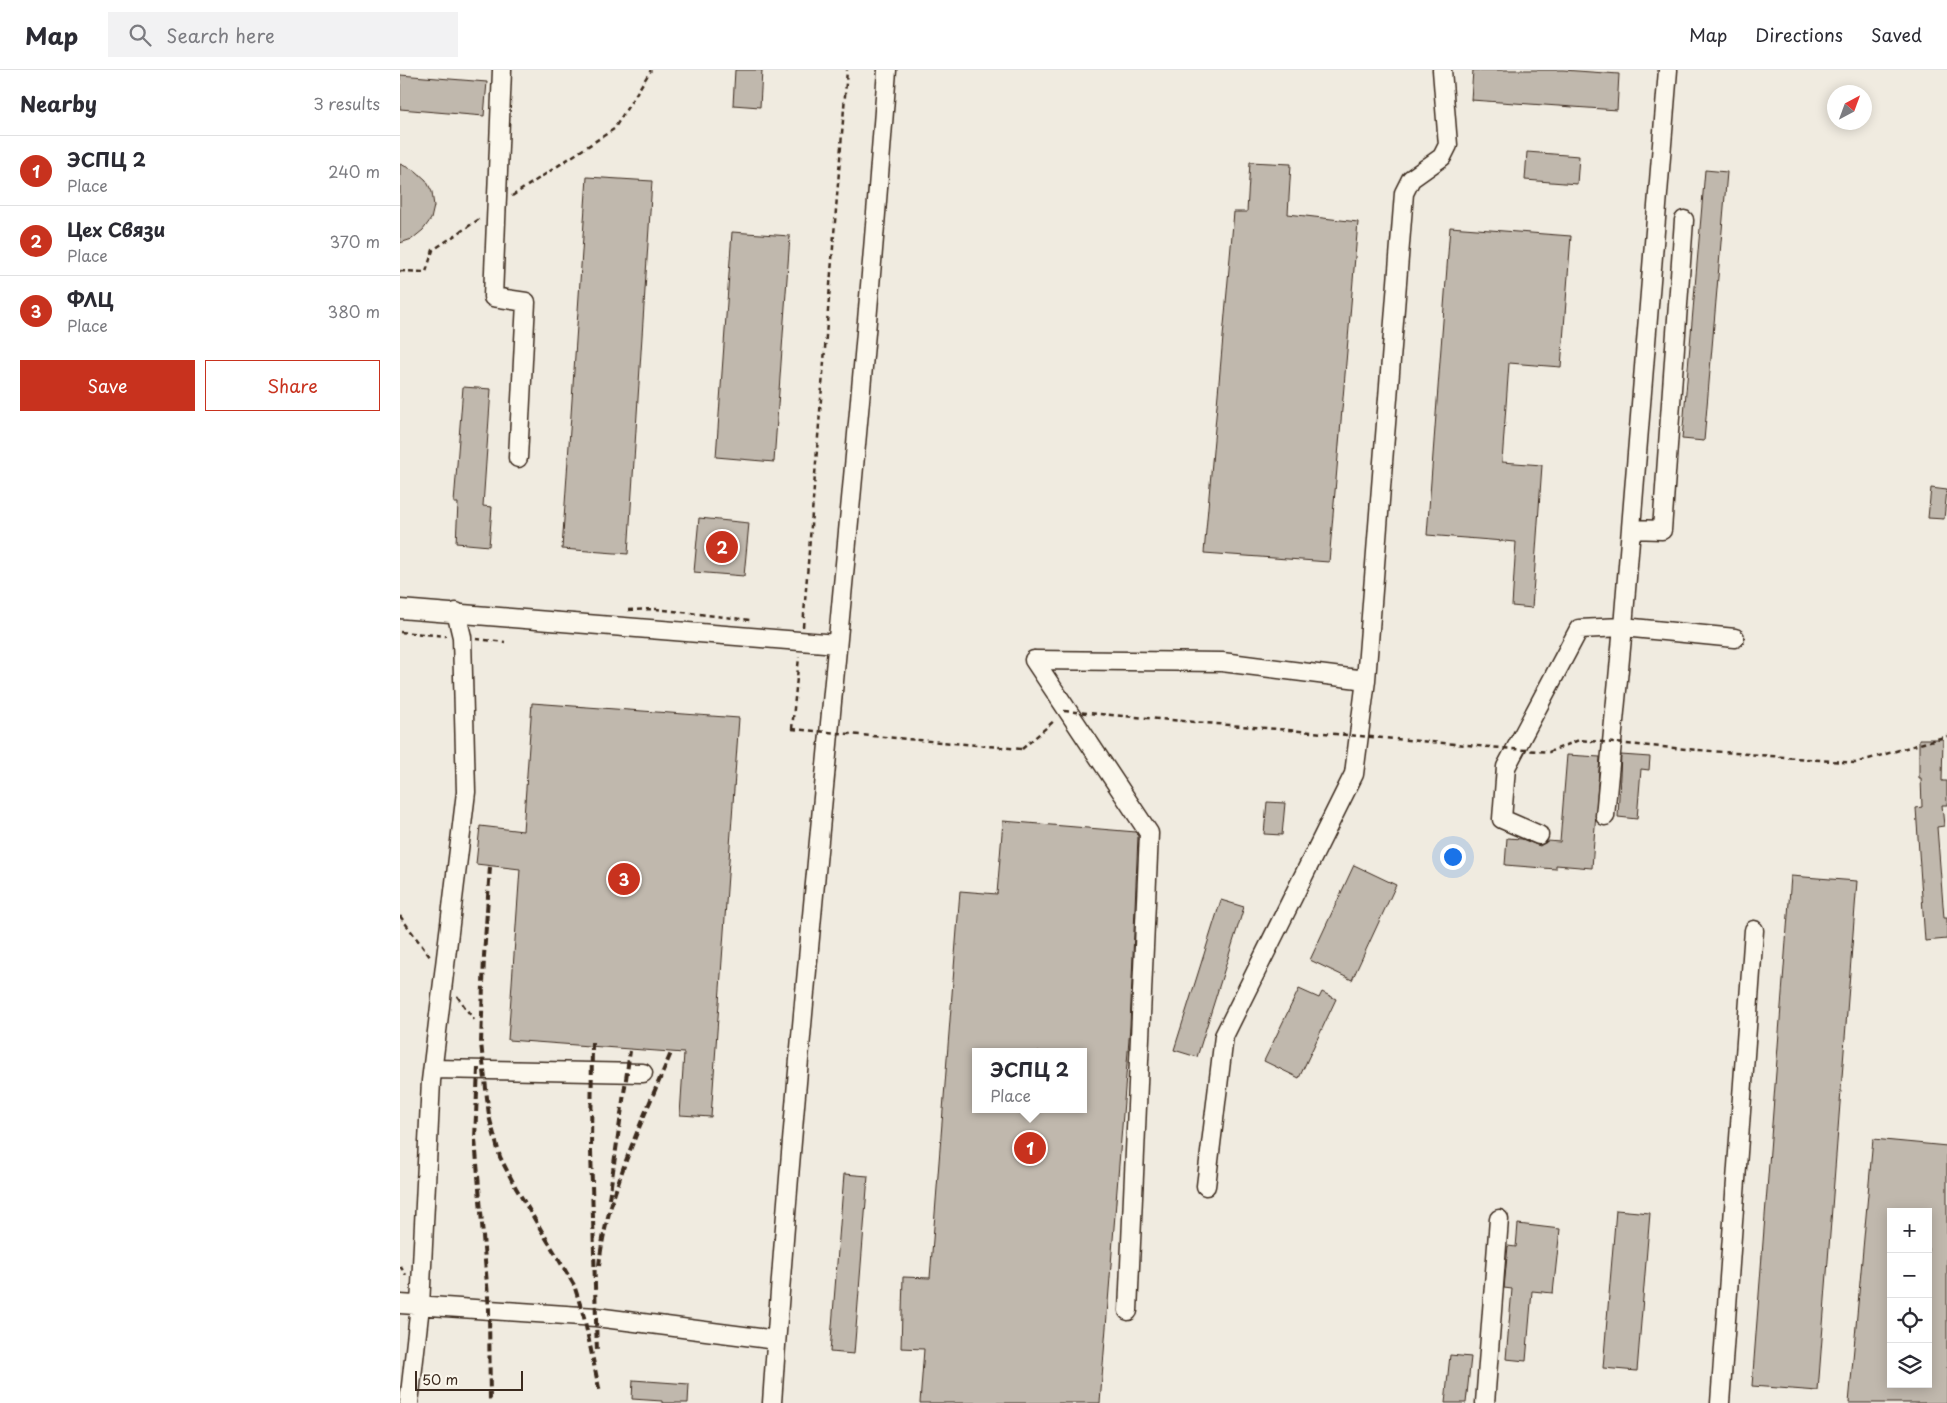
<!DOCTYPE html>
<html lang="en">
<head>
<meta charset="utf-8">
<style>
	:root { --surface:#fff; --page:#f2f2f3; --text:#2b2b33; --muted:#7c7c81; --line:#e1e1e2; --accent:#c8321e }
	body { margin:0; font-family:"Playpen Sans",sans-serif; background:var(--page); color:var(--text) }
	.controls { position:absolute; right:15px; bottom:15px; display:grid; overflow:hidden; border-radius:0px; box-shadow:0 2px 12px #0003 }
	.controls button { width:45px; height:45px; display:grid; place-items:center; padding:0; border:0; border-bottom:1px solid var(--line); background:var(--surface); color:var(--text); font:25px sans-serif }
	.compass { position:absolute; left:1427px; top:15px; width:45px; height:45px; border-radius:50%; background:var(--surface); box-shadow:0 2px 12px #0003; rotate:41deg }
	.scale { position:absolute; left:15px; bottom:12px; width:108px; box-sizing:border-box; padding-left:5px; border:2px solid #3b2a1e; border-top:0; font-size:14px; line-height:18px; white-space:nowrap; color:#3b2a1e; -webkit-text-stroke:4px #fbf7ec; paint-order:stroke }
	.you { position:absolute; left:1052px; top:786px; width:18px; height:18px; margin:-12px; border:4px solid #fff; border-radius:50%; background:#1a73e8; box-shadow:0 0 0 8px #1a73e833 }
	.badge { display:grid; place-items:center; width:32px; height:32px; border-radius:50%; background:var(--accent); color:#fff; font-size:16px; font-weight:700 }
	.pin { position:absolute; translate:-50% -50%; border:2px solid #fff; box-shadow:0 1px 5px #0006 }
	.popup { position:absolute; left:572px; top:978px; width:115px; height:65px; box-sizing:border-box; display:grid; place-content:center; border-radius:0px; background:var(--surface); filter:drop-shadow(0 1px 4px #0005); font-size:16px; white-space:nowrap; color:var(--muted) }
	.popup b { font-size:19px; color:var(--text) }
	.popup::after { content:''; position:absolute; left:50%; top:100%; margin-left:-10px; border:10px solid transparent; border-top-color:var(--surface) }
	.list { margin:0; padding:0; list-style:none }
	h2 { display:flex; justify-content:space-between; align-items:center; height:65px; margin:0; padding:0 20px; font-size:21px }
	h2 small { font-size:16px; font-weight:400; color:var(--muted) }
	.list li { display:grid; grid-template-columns:32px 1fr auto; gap:15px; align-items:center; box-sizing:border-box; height:70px; padding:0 20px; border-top:1px solid var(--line) }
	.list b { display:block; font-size:19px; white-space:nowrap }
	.list p { margin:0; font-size:16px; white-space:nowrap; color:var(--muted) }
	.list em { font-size:16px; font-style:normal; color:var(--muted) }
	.actions { display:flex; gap:10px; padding:15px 20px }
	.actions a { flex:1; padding:11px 0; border:1px solid var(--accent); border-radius:0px; text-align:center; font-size:18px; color:var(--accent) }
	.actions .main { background:var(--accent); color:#fff }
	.icon { flex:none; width:28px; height:28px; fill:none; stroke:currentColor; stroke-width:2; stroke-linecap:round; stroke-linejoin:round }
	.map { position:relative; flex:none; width:1547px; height:1333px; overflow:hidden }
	header { display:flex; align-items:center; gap:30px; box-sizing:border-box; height:70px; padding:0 25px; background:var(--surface); border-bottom:1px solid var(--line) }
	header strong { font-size:24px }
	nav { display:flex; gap:28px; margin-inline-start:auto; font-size:18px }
	.search { width:350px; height:45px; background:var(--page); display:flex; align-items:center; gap:12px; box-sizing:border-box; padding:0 18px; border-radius:0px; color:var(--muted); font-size:19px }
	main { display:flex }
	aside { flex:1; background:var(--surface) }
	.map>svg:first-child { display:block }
	.building { fill:#c0b8ad; stroke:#3b2a1e; fill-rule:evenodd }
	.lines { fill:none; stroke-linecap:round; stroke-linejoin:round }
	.minor-casing { stroke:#3b2a1e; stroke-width:21 }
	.path { stroke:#3b2a1e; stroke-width:2.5; stroke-dasharray:5 4; stroke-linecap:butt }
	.minor { stroke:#fbf7ec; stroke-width:18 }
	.rail { stroke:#3b2a1e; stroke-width:4; stroke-dasharray:8 4; stroke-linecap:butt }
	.path-bridge { stroke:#3b2a1e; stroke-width:2.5; stroke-dasharray:5 4; stroke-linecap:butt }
</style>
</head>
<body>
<header>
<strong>Map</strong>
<div class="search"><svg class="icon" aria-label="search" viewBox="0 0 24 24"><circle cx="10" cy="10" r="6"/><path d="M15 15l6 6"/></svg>Search here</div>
<nav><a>Map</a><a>Directions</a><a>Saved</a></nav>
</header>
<main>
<aside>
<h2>Nearby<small>3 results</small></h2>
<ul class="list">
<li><span class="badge">1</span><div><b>ЭСПЦ 2</b><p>Place</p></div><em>240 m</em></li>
<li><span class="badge">2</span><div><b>Цех Связи</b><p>Place</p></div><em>370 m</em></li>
<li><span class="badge">3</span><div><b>ФЛЦ</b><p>Place</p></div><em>380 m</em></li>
</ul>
<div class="actions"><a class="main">Save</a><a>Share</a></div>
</aside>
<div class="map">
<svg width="1547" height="1333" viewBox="0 0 1547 1333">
	<rect width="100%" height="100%" fill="#f0ebe0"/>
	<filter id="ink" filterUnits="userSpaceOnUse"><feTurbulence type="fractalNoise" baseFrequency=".02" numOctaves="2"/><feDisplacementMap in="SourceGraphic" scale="10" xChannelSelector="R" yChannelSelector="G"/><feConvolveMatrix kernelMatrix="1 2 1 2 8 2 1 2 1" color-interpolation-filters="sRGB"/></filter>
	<g filter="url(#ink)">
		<path class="building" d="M 335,0 L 362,0 L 360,37 L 333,35 Z
			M 1073,0 L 1163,0 L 1219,4 L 1217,40 L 1071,30 Z
			M 0,5 L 87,12 L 84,46 L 0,39 Z
			M 1127,82 L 1179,86 L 1177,114 L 1125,110 Z
			M 850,92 L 891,94 L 888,144 L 958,152 L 929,492 L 804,483 L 834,142 L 847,142 Z
			M 0,94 L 16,101 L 26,110 L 32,122 L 34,136 L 31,149 L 23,160 L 12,169 L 0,173 Z
			M 1305,100 L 1327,102 L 1304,371 L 1282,369 Z
			M 187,107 L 252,111 L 228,484 L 162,479 Z
			M 1050,157 L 1171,166 L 1161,297 L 1109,293 L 1102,392 L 1142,395 L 1132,538 L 1112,536 L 1116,472 L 1027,465 Z
			M 332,162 L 390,166 L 374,392 L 316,387 Z
			M 63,317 L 91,319 L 83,436 L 92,437 L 89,476 L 56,473 L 58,433 L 54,433 Z
			M 1531,418 L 1547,420 L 1544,449 L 1528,448 Z
			M 299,448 L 349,453 L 344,506 L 294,502 Z
			M 132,633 L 339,648 L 311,1047 L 280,1045 L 284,983 L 108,970 L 120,799 L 76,794 L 80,756 L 123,761 Z
			M 1519,669 L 1543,669 L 1542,711 L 1547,711 L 1547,735 L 1542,735 L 1544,756 L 1537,757 L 1544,848 L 1547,848 L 1547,869 L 1525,871 L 1516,738 L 1522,737 L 1521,708 L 1519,708 Z
			M 1167,685 L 1200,687 L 1192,798 L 1156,795 L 1156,799 L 1105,795 L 1107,768 L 1122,769 L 1140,776 L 1147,771 L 1160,772 Z
			M 1221,685 L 1250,687 L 1249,700 L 1241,699 L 1237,749 L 1218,747 Z
			M 867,732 L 885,733 L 882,765 L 864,764 Z
			M 603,751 L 736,762 L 738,766 L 730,956 L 700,1333 L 520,1333 L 524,1279 L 501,1278 L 503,1207 L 530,1208 L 560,821 L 597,824 ZM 576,982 L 684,982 L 684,1039 L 576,1039 Z
			M 954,795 L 996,815 L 952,910 L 910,890 Z
			M 1391,806 L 1457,811 L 1418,1321 L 1352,1316 Z
			M 821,830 L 844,837 L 797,987 L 774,980 Z
			M 899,919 L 919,928 L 922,922 L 936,929 L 899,1008 L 864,991 Z
			M 1473,1069 L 1547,1076 L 1547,1333 L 1449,1333 ZM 1491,1142 L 1528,1142 L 1528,1314 L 1491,1314 Z
			M 444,1104 L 468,1106 L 454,1284 L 430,1282 Z
			M 1216,1140 L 1250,1143 L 1237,1301 L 1203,1298 Z
			M 1118,1154 L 1160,1159 L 1153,1223 L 1132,1221 L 1126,1291 L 1106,1289 L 1112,1219 L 1104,1218 L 1108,1176 L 1116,1177 Z
			M 1050,1285 L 1071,1287 L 1066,1333 L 1045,1333 Z
			M 233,1310 L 289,1314 L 288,1333 L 262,1333 L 262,1331 L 232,1329 Z"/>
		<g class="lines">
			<defs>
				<path id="minor" d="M 102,0 L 93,227 L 126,232 L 118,388
					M 1231,459 L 1262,460 L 1284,150
					M 0,539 L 437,574
					M 634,590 L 822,592 L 966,610 L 1004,123 L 1011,109 L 1042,87 L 1048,75 L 1042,0
					M 634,590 L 749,763 L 728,1241
					M 1205,746 L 1223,557 L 1268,0
					M 1139,765 L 1102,749 L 1106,697 L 1179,559 L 1223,557 L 1335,568
					M 33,999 L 243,1003
					M 806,1116 L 824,966 L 954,704 L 966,610
					M 0,1234 L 196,1247 L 376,1270
					M 9,1333 L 20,1236 L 31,1011 L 66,722 L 62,567 L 56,542
					M 372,1333 C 402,888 455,445 487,0
					M 1085,1333 L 1099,1149
					M 1320,1333 L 1354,860"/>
			</defs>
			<use href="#minor" class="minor-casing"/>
			<path class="path" d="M 112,126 L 214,59 L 251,0
				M 0,201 L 26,202 L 33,180 L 81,148
				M 228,540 L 256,539 L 350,550
				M 403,557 L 447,0
				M 0,562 L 46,566
				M 76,569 L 105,572
				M 392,659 L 399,587
				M 622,679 L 655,650
				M 0,846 L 30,887
				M 57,926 L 74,950
				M 0,1196 L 6,1205"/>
			<use href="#minor" class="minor"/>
			<path class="rail" d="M 90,797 L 84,886 L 81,973 L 89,1046 L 100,1087 L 116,1118 L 174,1215 L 184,1247 L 200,1323
				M 192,972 L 191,1081 L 197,1283
				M 78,998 L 75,1069 L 89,1239 L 90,1333
				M 209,1129 L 230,981
				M 199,1196 C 206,1125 243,1049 271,983"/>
			<path class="path-bridge" d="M 664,641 L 1149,682 L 1179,670 L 1455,693 L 1547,666
				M 392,659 L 622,679"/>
		</g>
	</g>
</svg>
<div class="controls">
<button>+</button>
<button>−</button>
<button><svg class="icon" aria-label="locate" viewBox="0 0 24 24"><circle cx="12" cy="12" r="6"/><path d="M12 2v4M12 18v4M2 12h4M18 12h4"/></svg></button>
<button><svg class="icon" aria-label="layers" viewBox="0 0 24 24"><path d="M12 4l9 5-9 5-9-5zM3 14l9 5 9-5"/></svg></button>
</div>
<svg class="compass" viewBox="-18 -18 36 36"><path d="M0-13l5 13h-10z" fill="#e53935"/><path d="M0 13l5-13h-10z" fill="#7c7c81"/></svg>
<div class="scale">50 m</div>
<div class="you"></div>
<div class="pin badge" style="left:630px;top:1078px">1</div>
<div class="popup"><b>ЭСПЦ 2</b>Place</div>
<div class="pin badge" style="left:322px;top:477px">2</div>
<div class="pin badge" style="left:224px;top:809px">3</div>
</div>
</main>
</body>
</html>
